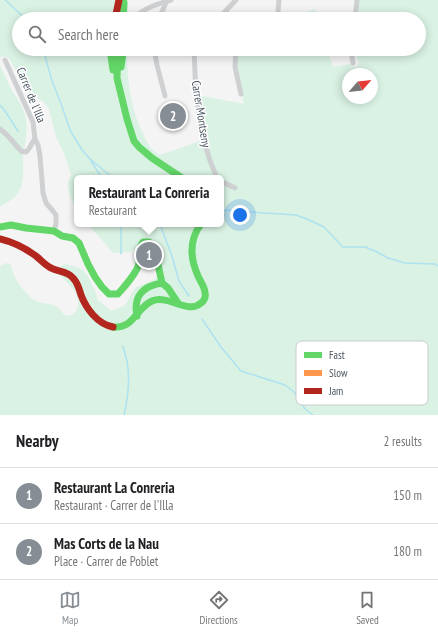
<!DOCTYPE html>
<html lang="en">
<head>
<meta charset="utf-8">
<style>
	:root { --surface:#fff; --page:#f6f6f6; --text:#202124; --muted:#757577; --line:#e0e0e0; --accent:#868d94 }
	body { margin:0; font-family:"PT Sans Narrow",sans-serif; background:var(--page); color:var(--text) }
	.compass { position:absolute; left:342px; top:68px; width:36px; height:36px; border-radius:50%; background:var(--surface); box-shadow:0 2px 10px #0003; rotate:62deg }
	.you { position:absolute; left:240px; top:215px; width:14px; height:14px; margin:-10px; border:3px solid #fff; border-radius:50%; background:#1a73e8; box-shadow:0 0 0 6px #1a73e833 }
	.badge { display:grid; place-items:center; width:26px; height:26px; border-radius:50%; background:var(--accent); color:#fff; font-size:13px; font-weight:700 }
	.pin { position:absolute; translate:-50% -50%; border:2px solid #fff; box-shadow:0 1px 4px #0006 }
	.popup { position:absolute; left:74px; top:175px; width:150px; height:52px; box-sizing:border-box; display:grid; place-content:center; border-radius:6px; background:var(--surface); filter:drop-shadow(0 1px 3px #0005); font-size:13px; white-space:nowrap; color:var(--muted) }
	.popup b { font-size:15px; color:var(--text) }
	.popup::after { content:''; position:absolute; left:50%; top:100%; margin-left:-8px; border:8px solid transparent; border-top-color:var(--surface) }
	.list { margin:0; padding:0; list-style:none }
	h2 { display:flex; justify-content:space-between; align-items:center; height:52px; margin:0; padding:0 16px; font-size:17px }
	h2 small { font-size:13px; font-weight:400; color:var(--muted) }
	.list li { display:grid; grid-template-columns:26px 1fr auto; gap:12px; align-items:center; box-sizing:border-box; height:56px; padding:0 16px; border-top:1px solid var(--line) }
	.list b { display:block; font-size:15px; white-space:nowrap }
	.list p { margin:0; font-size:13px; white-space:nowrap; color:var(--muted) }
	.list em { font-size:13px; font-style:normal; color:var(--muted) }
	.icon { flex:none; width:22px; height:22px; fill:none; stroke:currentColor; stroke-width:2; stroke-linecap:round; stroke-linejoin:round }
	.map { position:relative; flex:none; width:438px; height:415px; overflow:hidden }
	.search { position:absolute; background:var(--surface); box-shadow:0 2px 10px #0003; left:12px; right:12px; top:12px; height:44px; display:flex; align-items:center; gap:10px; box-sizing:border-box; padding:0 14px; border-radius:22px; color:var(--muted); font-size:15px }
	.sheet { height:164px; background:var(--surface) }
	nav { display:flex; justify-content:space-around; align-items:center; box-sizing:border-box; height:56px; border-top:1px solid var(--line); background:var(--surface); font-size:11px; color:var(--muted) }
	nav a { display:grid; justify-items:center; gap:2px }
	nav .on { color:var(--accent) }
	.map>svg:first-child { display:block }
	.green { fill:#d9f2e3; fill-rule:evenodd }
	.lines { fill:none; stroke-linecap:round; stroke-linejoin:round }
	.stream { stroke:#aee2f0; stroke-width:1.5 }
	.street { stroke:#ced0d2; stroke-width:5 }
	.fast { stroke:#63d668; stroke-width:7 }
	.jam { stroke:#b3261e; stroke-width:7 }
	.labels { text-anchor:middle; stroke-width:3; stroke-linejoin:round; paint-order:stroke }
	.street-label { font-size:12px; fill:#4a5661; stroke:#fff }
	.key { fill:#fff; stroke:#c9ccd0; stroke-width:1 }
	.key-label { font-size:11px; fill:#4a5661 }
</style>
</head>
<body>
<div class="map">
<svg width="438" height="415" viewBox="0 0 438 415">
	<rect width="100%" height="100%" fill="#f4f4f4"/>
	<path class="green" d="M 0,0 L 128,0 L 127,19 L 19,19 L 19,49 L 127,49 C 127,79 130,109 144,136 C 146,140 148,144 150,147 C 152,150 157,153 160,155 L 206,139 L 197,95 L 244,104 L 235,67 L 236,49 L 327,49 L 333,67 L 350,64 L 351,66 L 356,67 L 358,65 L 359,62 L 356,56 L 357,49 L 419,49 L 419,19 L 358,19 L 359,0 L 438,0 L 438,415 L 0,415 L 0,266 L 6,263 L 11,265 C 12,276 27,299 39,302 C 44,304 51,303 57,307 C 61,310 63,314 66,316 C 82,314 80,300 73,289 C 68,282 60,278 58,269 L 61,266 L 66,264 L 79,268 L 84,271 L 87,275 L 95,290 L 98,300 L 110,310 L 114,310 L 125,305 L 131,294 L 135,288 L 157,278 L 163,273 L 158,243 L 149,238 L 131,252 L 113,253 L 88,224 L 221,224 L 221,178 L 77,178 L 77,210 L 70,196 L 68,187 L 68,182 L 71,175 L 64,153 L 56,137 L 49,109 L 44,102 L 29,93 L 10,60 L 7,57 L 3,56 L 0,58 ZM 348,74 L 372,74 L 372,98 L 348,98 Z
		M 315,9 L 318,19 L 273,19 L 303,13 Z
		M 0,65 C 3,72 7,80 10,87 C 15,96 21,103 24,112 C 29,126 25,143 23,158 C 23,169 25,181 19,191 C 15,199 7,202 0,207 Z"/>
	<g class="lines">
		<path class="stream" d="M 5,0 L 26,19
			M 43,49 L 52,81 L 60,101 L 71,132 L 82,150 L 90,159 L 113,178
			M 0,105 L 5,111 L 18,131
			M 91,161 L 102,178
			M 222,210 L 296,215 L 307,219 L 324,227 L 343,247 L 365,247 L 375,251 L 388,258 L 405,263 L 435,264 L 438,266
			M 120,224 L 121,229 L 121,254
			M 159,224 L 161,227 L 172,256 L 179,281 L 189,296
			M 202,319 L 221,347 L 241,371 L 285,385 L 294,392 L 305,409 L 313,415
			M 123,346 C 124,351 126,356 127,361 C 130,378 128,398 124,415"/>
		<path class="street" d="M 134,19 C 142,8 158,4 171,0
			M 159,19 L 167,0
			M 218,19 L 236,0
			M 273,19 L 275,18 L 278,12 L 279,0
			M 355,19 L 357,0
			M 154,49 L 157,65 L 165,96
			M 194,49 C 195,67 195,85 197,102 C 200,128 206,154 217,178
			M 236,49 L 235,67 L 241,94
			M 353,49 L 352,57 L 353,63
			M 5,60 L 33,122 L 35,139 L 38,145 L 40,156 L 43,193 L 46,203 L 53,211 L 56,215 L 56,224 L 54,231
			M 0,129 L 7,135 L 21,151 L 26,152 C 31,148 31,143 35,139
			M 221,181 L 235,188"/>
		<path class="fast" d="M 123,0 L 124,3 L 123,19
			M 110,49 L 113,70
			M 118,49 L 117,78 L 127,119 L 134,141 L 139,147 L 152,158 L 182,178
			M 121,67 L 123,52
			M 0,227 L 11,225 L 26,228 L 54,231 L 62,236 L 73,238 L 79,243 L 88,264 L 95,277 L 102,287 L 109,294 L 118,294 C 124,287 138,272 139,263 C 141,253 137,251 143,242 L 149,242 L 154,246 L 162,283
			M 137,316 C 133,296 143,286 162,283 L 168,288 L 178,303
			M 113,327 C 134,329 136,308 152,301 C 168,294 188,315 201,303 C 204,301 206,297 205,293 C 205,287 200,281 198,276 C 190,258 189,240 201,224"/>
		<path class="jam" d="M 115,19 L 119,0
			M 0,239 C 13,242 25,248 36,256 C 41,260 45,265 51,268 C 58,272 68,271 73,278 C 78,283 79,289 81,295 C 86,308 97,324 113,327"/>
	</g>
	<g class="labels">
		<g class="street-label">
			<text transform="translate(31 95) rotate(68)" y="4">Carrer de l'Illa</text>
			<text transform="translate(201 114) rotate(81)" y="4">Carrer Montseny</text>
		</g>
	</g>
	<rect x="296" y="341" width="132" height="64" rx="6" class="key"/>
	<rect x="304" y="352" width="18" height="6" fill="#63d668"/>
	<rect x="304" y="370" width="18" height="6" fill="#ff974d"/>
	<rect x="304" y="388" width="18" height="6" fill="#b3261e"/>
	<g class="key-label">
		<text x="329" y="359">Fast</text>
		<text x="329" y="377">Slow</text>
		<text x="329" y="395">Jam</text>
	</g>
</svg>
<svg class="compass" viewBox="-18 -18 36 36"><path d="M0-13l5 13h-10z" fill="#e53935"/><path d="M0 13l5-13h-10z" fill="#757577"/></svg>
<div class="you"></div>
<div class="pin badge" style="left:149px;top:255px">1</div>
<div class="popup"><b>Restaurant La Conreria</b>Restaurant</div>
<div class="pin badge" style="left:173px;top:116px">2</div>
<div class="search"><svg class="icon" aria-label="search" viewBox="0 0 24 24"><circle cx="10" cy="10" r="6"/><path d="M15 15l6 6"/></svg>Search here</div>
</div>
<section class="sheet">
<h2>Nearby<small>2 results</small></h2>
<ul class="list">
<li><span class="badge">1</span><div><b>Restaurant La Conreria</b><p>Restaurant · Carrer de l'Illa</p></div><em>150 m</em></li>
<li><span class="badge">2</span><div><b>Mas Corts de la Nau</b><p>Place · Carrer de Poblet</p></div><em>180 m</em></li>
</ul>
</section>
<nav>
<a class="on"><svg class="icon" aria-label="map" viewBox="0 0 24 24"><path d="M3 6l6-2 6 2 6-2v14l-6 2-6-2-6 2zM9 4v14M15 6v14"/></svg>Map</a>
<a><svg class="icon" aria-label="directions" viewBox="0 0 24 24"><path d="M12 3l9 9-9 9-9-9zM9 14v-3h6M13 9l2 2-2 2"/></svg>Directions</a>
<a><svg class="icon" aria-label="saved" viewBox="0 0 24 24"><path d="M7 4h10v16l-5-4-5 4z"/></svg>Saved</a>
</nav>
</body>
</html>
